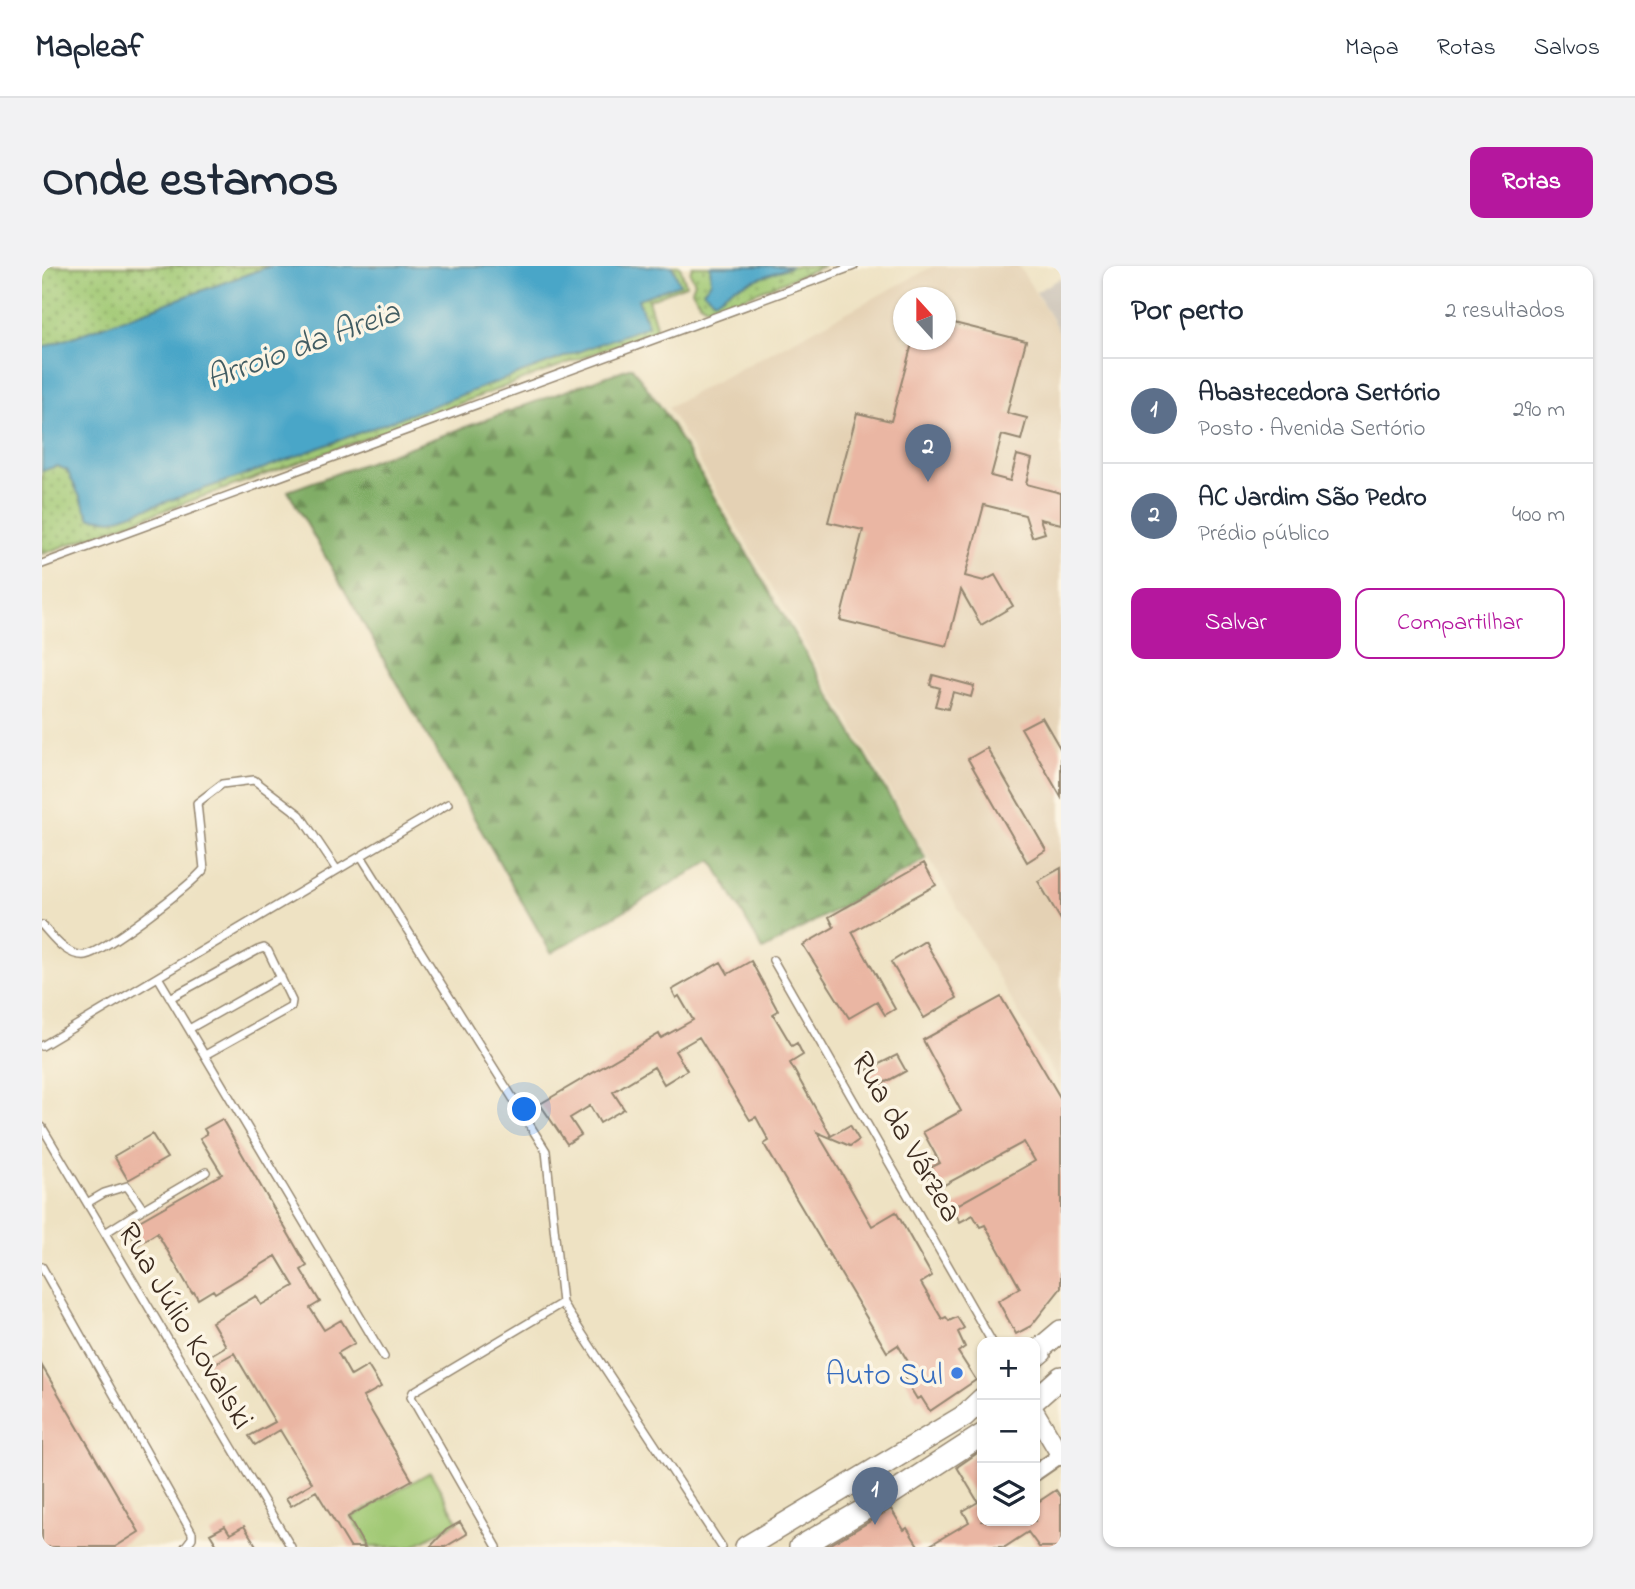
<!DOCTYPE html>
<html lang="pt">
<head>
<meta charset="utf-8">
<style>
	:root { --surface:#fff; --page:#f2f2f3; --text:#1f2937; --muted:#747a83; --line:#e0e1e3; --accent:#b5179e }
	body { margin:0; font-family:"Indie Flower",sans-serif; background:var(--page); color:var(--text) }
	.controls { position:absolute; right:21px; bottom:21px; display:grid; overflow:hidden; border-radius:14px; box-shadow:0 2px 5px #0004 }
	.controls button { width:63px; height:63px; display:grid; place-items:center; padding:0; border:0; border-bottom:2px solid var(--line); background:var(--surface); color:var(--text); font:35px sans-serif }
	.compass { position:absolute; left:851px; top:21px; width:63px; height:63px; border-radius:50%; background:var(--surface); box-shadow:0 2px 5px #0004; rotate:339deg }
	.you { position:absolute; left:483px; top:844px; width:24px; height:24px; margin:-18px; border:5px solid #fff; border-radius:50%; background:#1a73e8; box-shadow:0 0 0 10px #1a73e833 }
	.badge { display:grid; place-items:center; width:46px; height:46px; border-radius:50%; background:var(--accent); color:#fff; font-size:23px; font-weight:700 }
	.pin { position:absolute; translate:-50% -58px; filter:drop-shadow(0 2px 4px #0008) }
	.pin::after { content:''; position:absolute; top:37px; width:24px; height:21px; background:inherit; clip-path:polygon(0 0,100% 0,50% 100%) }
	.list { margin:0; padding:0; list-style:none }
	h2 { display:flex; justify-content:space-between; align-items:center; height:91px; margin:0; padding:0 28px; font-size:30px }
	h2 small { font-size:23px; font-weight:400; color:var(--muted) }
	.list li { display:grid; grid-template-columns:46px 1fr auto; gap:21px; align-items:center; box-sizing:border-box; height:105px; padding:0 28px; border-top:2px solid var(--line) }
	.list b { display:block; font-size:26px; white-space:nowrap }
	.list p { margin:0; font-size:23px; white-space:nowrap; color:var(--muted) }
	.list em { font-size:23px; font-style:normal; color:var(--muted) }
	.actions { display:flex; gap:14px; padding:21px 28px }
	.actions a { flex:1; padding:16px 0; border:2px solid var(--accent); border-radius:14px; text-align:center; font-size:24px; color:var(--accent) }
	.actions .main { background:var(--accent); color:#fff }
	.icon { flex:none; width:38px; height:38px; fill:none; stroke:currentColor; stroke-width:2; stroke-linecap:round; stroke-linejoin:round }
	.map { position:relative; flex:none; width:1019px; height:1281px; overflow:hidden; border-radius:14px }
	header { display:flex; align-items:center; gap:42px; box-sizing:border-box; height:98px; padding:0 35px; background:var(--surface); border-bottom:2px solid var(--line) }
	header strong { font-size:33px }
	nav { display:flex; gap:38px; margin-inline-start:auto; font-size:24px }
	.intro { display:flex; align-items:center; justify-content:space-between; box-sizing:border-box; height:168px; padding:0 42px }
	h1 { margin:0; font-size:49px }
	.button { padding:18px 32px; border-radius:14px; background:var(--accent); color:#fff; font-size:24px; font-weight:700 }
	main { display:flex; gap:42px; padding:0 42px }
	aside { flex:1; background:var(--surface); border-radius:14px; box-shadow:0 2px 5px #0004 }
	.map>svg:first-child { display:block }
	.built { fill:#e4d1b4; fill-rule:evenodd }
	.industrial { fill:#cbc3b8 }
	.grass { fill:url(#grass-dots); stroke:#6e7a49; stroke-width:2 }
	.forest { fill:url(#forest-firs); stroke:#5e6c42; stroke-width:2 }
	.pitch { fill:#a1c974; stroke:#6e7a49; stroke-width:2 }
	.water { fill:#49a6c8; stroke:#426873; stroke-width:2 }
	.building { fill:#eab6a3 }
	.lines { fill:none; stroke-linecap:round; stroke-linejoin:round }
	.service-casing { stroke:#948670; stroke-width:10 }
	.minor-casing { stroke:#948670; stroke-width:18 }
	.tertiary-casing { stroke:#948670; stroke-width:21 }
	.primary-casing { stroke:#948670; stroke-width:24 }
	.service { stroke:#fff; stroke-width:7 }
	.minor { stroke:#fff; stroke-width:14 }
	.tertiary { stroke:#fff; stroke-width:18 }
	.primary { stroke:#fff; stroke-width:21 }
	.shop-dot { fill:#3f7fe0; stroke:#fcf5e5; stroke-width:2.5 }
	.labels { text-anchor:middle; stroke-width:7; stroke-linejoin:round; paint-order:stroke }
	.street-label { font-size:32px; fill:#3b2a1e; stroke:#fcf5e5 }
	.shop-label { font-size:32px; fill:#366cbe; stroke:#fcf5e5; text-anchor:end }
	.water-label { font-size:33px; font-style:italic; fill:#415c62; stroke:#fcf5e5 }
</style>
</head>
<body>
<header>
<strong>Mapleaf</strong>
<nav><a>Mapa</a><a>Rotas</a><a>Salvos</a></nav>
</header>
<div class="intro"><h1>Onde estamos</h1><a class="button">Rotas</a></div>
<main>
<div class="map">
<svg width="1019" height="1281" viewBox="0 0 1019 1281">
	<defs>
		<pattern id="grass-dots" width="8" height="8" patternUnits="userSpaceOnUse" patternTransform="scale(1.75)"><rect width="8" height="8" fill="#a1c974"/><path d="M2 2h.1M6 6h.1" fill="none" stroke="#84a35f" stroke-width="1.8" stroke-linecap="round"/></pattern>
		<pattern id="forest-firs" width="22" height="20" patternUnits="userSpaceOnUse" patternTransform="scale(1.75)"><rect width="22" height="20" fill="#80ad66"/><path d="M5 1l3.5 6h-7zM16 11l3.5 6h-7z" fill="#6a8d53"/></pattern>
	</defs>
	<rect width="100%" height="100%" fill="#fcf5e5"/>
	<filter id="ink" filterUnits="userSpaceOnUse"><feTurbulence type="fractalNoise" baseFrequency=".0143" numOctaves="2"/><feDisplacementMap in="SourceGraphic" scale="14" xChannelSelector="R" yChannelSelector="G"/><feConvolveMatrix kernelMatrix="1 2 1 2 8 2 1 2 1" color-interpolation-filters="sRGB"/></filter>
	<filter id="wash" filterUnits="userSpaceOnUse"><feTurbulence type="fractalNoise" baseFrequency=".00686" numOctaves="4" result="noise"/><feDisplacementMap in="SourceGraphic" scale="28" xChannelSelector="R" yChannelSelector="G"/><feGaussianBlur stdDeviation="1.57" result="paint"/><feColorMatrix in="noise" values="0 0 0 0 0 0 0 0 0 0 0 0 0 0 0 0 0 1.4 0 .05"/><feComposite in="paint" operator="in"/></filter>
	<g filter="url(#wash)">
		<rect width="100%" height="100%" fill="#eee2c3"/>
		<path class="built" d="M 892,0 L 977,0 L 1019,69 L 1019,820 L 626,141 ZM 862,32 L 904,32 L 904,74 L 862,74 Z"/>
		<path class="industrial" d="M 1019,12 L 1019,69 L 994,26 Z"/>
		<path class="grass" d="M 0,0 L 638,0 L 644,19 L 606,34 L 614,60 L 612,65 L 325,172 L 0,288 Z
			M 650,0 L 782,0 L 675,42 C 659,42 657,37 650,24 L 653,16 L 648,7 Z"/>
		<path class="forest" d="M 590,101 L 621,144 L 884,593 L 721,684 L 670,594 L 509,687 L 246,225 Z"/>
		<path class="pitch" d="M 388,1206 L 416,1255 L 370,1281 L 328,1281 L 310,1251 Z"/>
		<path class="water" d="M 228,0 L 630,0 L 638,18 L 596,33 L 606,60 L 217,204 L 71,254 L 48,252 L 25,204 L 15,200 L 0,205 L 0,82 Z
			M 668,0 L 750,0 L 691,22 L 673,35 L 661,25 L 669,16 Z"/>
		<g id="blocks">
			<path class="building" d="M 904,55 L 984,75 L 965,147 L 985,152 L 979,174 L 960,169 L 949,210 L 968,215 L 975,189 L 990,193 L 984,218 L 1019,227 L 1019,258 L 998,253 L 1003,267 L 990,271 L 983,249 L 942,239 L 923,310 L 942,315 L 953,309 L 971,340 L 939,359 L 919,324 L 905,380 L 798,354 L 821,264 L 786,256 L 815,147 L 849,155 L 871,74 L 904,74 Z
				M 891,409 L 932,420 L 929,431 L 911,426 L 906,443 L 893,440 L 898,422 L 888,419 Z
				M 1000,451 L 1019,484 L 1019,531 L 979,462 Z
				M 945,482 L 1004,584 L 985,596 L 926,493 Z
				M 882,597 L 894,619 L 810,666 L 853,743 L 843,749 L 835,736 L 807,752 L 761,679 L 792,661 L 787,651 Z
				M 1019,602 L 1019,654 L 996,615 Z
				M 883,675 L 915,732 L 882,752 L 849,696 Z
				M 709,695 L 736,745 L 731,748 L 750,780 L 755,777 L 761,789 L 748,797 L 789,870 L 808,859 L 817,874 L 808,880 L 775,866 L 806,918 L 830,960 L 854,946 L 890,1010 L 879,1017 L 900,1053 L 904,1051 L 907,1055 L 915,1051 L 922,1062 L 916,1066 L 923,1081 L 916,1086 L 934,1114 L 888,1145 L 879,1131 L 875,1133 L 861,1110 L 871,1104 L 856,1079 L 845,1086 L 722,878 L 727,875 L 714,851 L 708,854 L 657,771 L 633,785 L 645,804 L 622,818 L 612,801 L 571,826 L 582,843 L 558,857 L 548,840 L 528,852 L 539,869 L 525,878 L 498,838 L 617,768 L 619,772 L 651,754 L 637,730 L 634,732 L 630,724 L 679,696 L 686,708 Z
				M 959,731 L 1019,833 L 1019,1022 L 989,1060 L 974,1068 L 956,1035 L 978,1022 L 943,959 L 938,961 L 931,949 L 918,956 L 910,942 L 993,895 L 982,876 L 893,924 L 882,905 L 898,897 L 881,866 L 919,845 L 881,774 Z
				M 855,789 L 864,805 L 831,823 L 821,806 Z
				M 180,853 L 265,1000 L 259,1004 L 278,1036 L 268,1042 L 282,1064 L 299,1054 L 313,1077 L 296,1087 L 309,1110 L 326,1100 L 339,1121 L 321,1131 L 370,1214 L 306,1251 L 323,1281 L 308,1281 L 274,1225 L 249,1240 L 244,1232 L 270,1217 L 238,1164 L 213,1179 L 207,1170 L 233,1156 L 192,1087 L 167,1101 L 162,1093 L 184,1080 L 170,1056 L 214,1030 L 219,1039 L 252,1020 L 234,990 L 173,1027 L 171,1024 L 156,1033 L 152,1026 L 150,1027 L 115,967 L 95,979 L 85,962 L 180,908 L 158,872 L 165,868 L 162,863 Z
				M 110,868 L 125,892 L 86,914 L 72,890 Z
				M 0,1100 L 97,1266 L 73,1281 L 0,1281 Z
				M 940,1184 L 940,1255 L 993,1255 L 993,1238 L 1014,1224 L 1019,1231 L 1019,1281 L 997,1281 L 986,1266 L 963,1281 L 885,1281 L 927,1256 L 921,1245 L 936,1236 L 915,1201 Z
				M 849,1243 L 862,1264 L 865,1262 L 877,1281 L 784,1281 Z
				M 418,1256 L 425,1268 L 403,1281 L 388,1281 L 404,1264 Z
				M 183,1260 L 188,1268 L 202,1260 L 215,1281 L 176,1281 L 168,1268 Z"/>
		</g>
	</g>
	<g filter="url(#ink)">
		<use href="#blocks" fill-opacity="0" stroke="#948670" stroke-width="2"/>
		<g class="lines">
			<defs>
				<path id="service" d="M 0,298 L 812,0
					M 319,590 L 504,885 L 520,1037 L 371,1126 L 369,1131 L 455,1281
					M 0,659 C 11,671 25,691 43,689 C 62,686 149,619 162,603 L 155,537 L 180,518 L 212,514 L 258,549 L 295,604
					M 731,694 L 950,1076
					M 116,711 L 342,1091
					M 128,732 L 216,684 L 222,682 L 226,685 L 250,735 L 249,741 L 163,789
					M 147,763 L 239,711
					M 0,780 L 406,538
					M 0,861 L 249,1281
					M 45,937 L 62,927 L 85,920 L 101,943 L 63,967
					M 101,943 L 164,906
					M 0,1001 L 150,1267 L 150,1272 L 143,1281
					M 520,1037 L 680,1281
					M 993,1100 L 1005,1090"/>
				<path id="minor" d="M 993,1207 L 1019,1189"/>
				<path id="tertiary" d="M 993,1146 L 1019,1190"/>
				<path id="primary" d="M 993,1087 L 1019,1065
					M 993,1134 L 1019,1111
					M 704,1281 L 922,1150 L 940,1133
					M 758,1281 L 849,1228 L 940,1169"/>
			</defs>
			<use href="#service" class="service-casing"/>
			<use href="#minor" class="minor-casing"/>
			<use href="#tertiary" class="tertiary-casing"/>
			<use href="#primary" class="primary-casing"/>
			<use href="#service" class="service"/>
			<use href="#minor" class="minor"/>
			<use href="#tertiary" class="tertiary"/>
			<use href="#primary" class="primary"/>
		</g>
	</g>
	<circle class="shop-dot" cx="915" cy="1107" r="7"/>
	<g class="labels">
		<g class="street-label">
			<text transform="translate(866 870) rotate(60)" y="11">Rua da Várzea</text>
			<text transform="translate(145 1059) rotate(59)" y="11">Rua Júlio Kovalski</text>
		</g>
		<g class="shop-label">
			<text x="901" y="1118">Auto Sul</text>
		</g>
		<g class="water-label">
			<text transform="translate(260 77) rotate(-20)" y="12">Arroio da Areia</text>
		</g>
	</g>
</svg>
<div class="controls">
<button>+</button>
<button>−</button>
<button><svg class="icon" aria-label="layers" viewBox="0 0 24 24"><path d="M12 4l9 5-9 5-9-5zM3 14l9 5 9-5"/></svg></button>
</div>
<svg class="compass" viewBox="-18 -18 36 36"><path d="M0-13l5 13h-10z" fill="#e53935"/><path d="M0 13l5-13h-10z" fill="#747a83"/></svg>
<div class="you"></div>
<div class="pin badge" style="left:833px;top:1259px;background:#5c6f8a">1</div>
<div class="pin badge" style="left:886px;top:216px;background:#5c6f8a">2</div>
</div>
<aside>
<h2>Por perto<small>2 resultados</small></h2>
<ul class="list">
<li><span class="badge" style="background:#5c6f8a">1</span><div><b>Abastecedora Sertório</b><p>Posto · Avenida Sertório</p></div><em>290 m</em></li>
<li><span class="badge" style="background:#5c6f8a">2</span><div><b>AC Jardim São Pedro</b><p>Prédio público</p></div><em>400 m</em></li>
</ul>
<div class="actions"><a class="main">Salvar</a><a>Compartilhar</a></div>
</aside>
</main>
</body>
</html>
